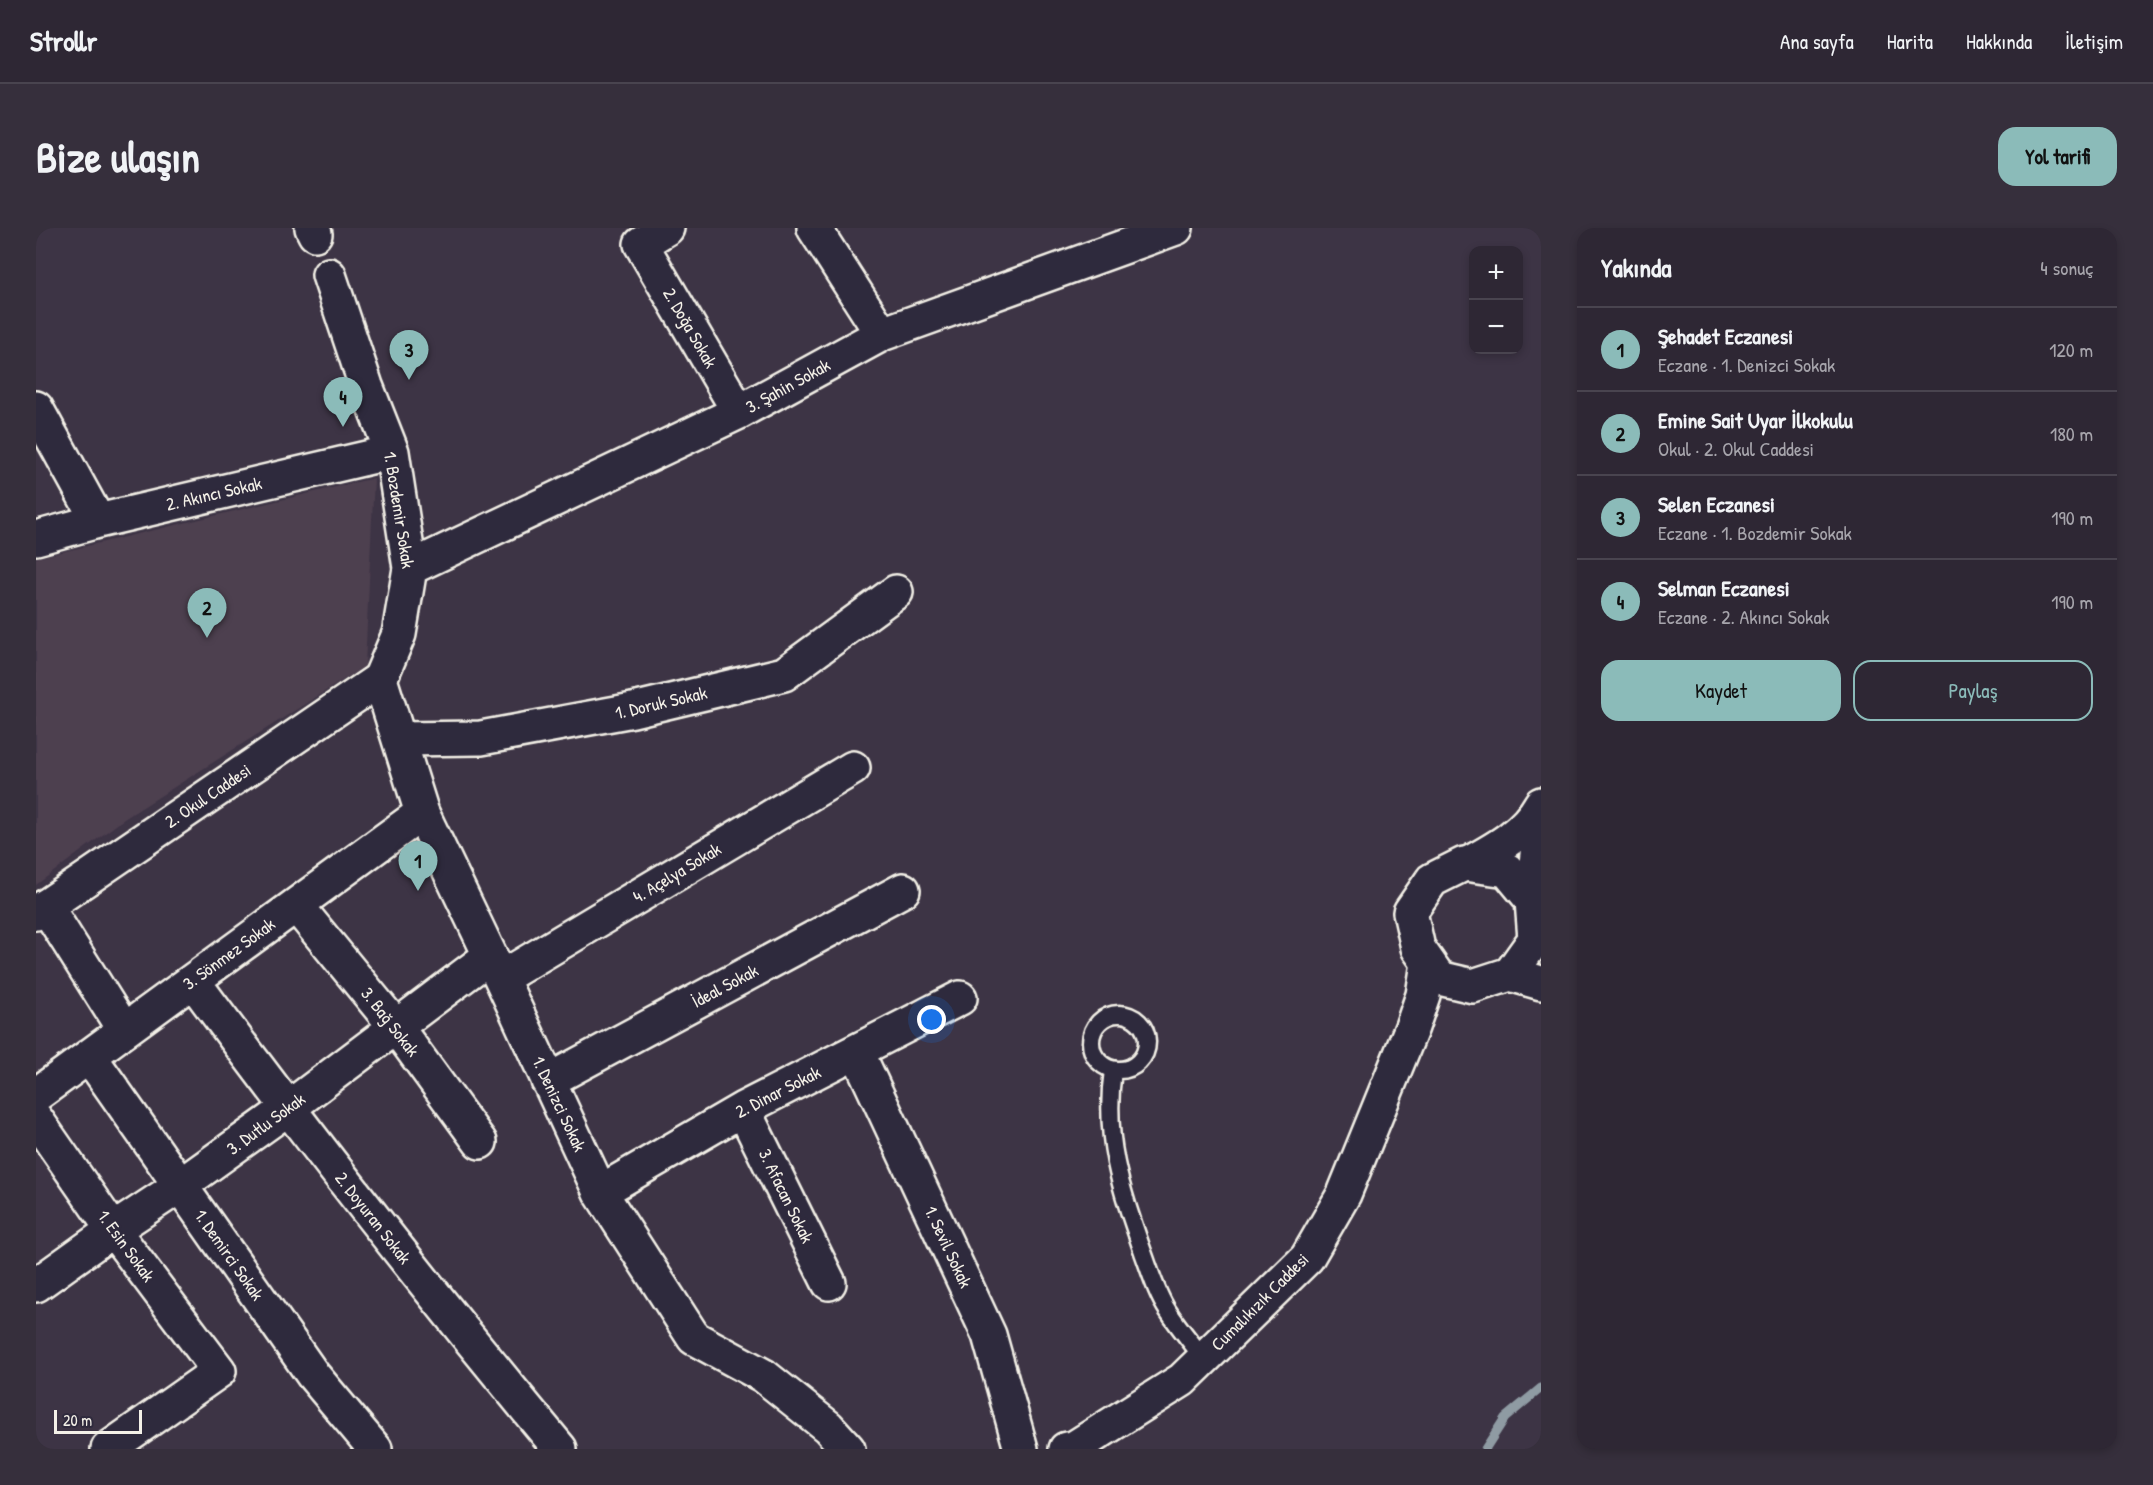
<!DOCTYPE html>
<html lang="tr">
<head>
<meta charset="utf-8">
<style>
	:root { --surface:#2e2734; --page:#362f3c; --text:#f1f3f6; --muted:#a7a5ac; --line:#49444f; --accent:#8bbbb9 }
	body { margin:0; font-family:"Patrick Hand",sans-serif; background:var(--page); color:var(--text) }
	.controls { position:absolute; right:18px; top:18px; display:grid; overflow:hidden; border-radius:12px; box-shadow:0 3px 9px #0003 }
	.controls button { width:54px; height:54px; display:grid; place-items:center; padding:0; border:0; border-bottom:2px solid var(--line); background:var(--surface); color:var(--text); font:30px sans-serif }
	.scale { position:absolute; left:18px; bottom:15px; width:88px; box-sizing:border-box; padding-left:6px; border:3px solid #f4f1e8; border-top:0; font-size:16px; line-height:21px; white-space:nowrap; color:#f4f1e8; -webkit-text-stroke:4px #2f2a3d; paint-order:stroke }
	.you { position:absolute; left:896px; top:792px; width:21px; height:21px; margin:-15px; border:4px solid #fff; border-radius:50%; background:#1a73e8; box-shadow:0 0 0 9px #1a73e833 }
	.badge { display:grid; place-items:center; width:39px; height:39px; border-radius:50%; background:var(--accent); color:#111; font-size:20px; font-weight:700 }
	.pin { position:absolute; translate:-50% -50px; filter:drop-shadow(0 2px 3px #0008) }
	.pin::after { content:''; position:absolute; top:32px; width:21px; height:18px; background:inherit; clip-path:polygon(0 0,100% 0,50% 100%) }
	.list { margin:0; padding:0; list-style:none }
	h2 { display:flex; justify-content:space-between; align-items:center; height:78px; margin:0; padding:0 24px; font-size:26px }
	h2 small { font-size:20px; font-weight:400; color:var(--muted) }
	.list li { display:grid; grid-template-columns:39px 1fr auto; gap:18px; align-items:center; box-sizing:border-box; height:84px; padding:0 24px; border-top:2px solid var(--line) }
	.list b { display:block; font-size:22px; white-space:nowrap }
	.list p { margin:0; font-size:20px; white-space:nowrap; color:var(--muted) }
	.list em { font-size:20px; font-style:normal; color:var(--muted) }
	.actions { display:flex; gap:12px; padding:18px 24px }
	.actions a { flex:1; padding:14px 0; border:2px solid var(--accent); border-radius:18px; text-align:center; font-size:21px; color:var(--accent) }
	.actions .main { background:var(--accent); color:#111 }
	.map { position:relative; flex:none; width:1505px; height:1221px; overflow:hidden; border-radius:18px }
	header { display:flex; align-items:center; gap:36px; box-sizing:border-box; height:84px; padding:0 30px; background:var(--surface); border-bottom:2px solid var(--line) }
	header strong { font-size:28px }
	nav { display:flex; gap:33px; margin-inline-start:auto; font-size:21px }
	.intro { display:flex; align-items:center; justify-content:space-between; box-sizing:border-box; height:144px; padding:0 36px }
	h1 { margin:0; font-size:42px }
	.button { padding:15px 27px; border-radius:18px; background:var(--accent); color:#111; font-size:21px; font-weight:700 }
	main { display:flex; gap:36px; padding:0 36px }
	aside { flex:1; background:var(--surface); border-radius:18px; box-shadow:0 3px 9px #0003 }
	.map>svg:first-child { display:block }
	.built { fill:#4d3f4f }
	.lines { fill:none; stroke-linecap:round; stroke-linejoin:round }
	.stream { stroke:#8f9ba3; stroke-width:9 }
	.service-casing { stroke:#f4f1e8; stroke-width:21 }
	.minor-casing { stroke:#f4f1e8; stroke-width:38 }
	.tertiary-casing { stroke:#f4f1e8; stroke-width:38 }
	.secondary-casing { stroke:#f4f1e8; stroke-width:38 }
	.service { stroke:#2f2a3d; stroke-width:16 }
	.minor { stroke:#2f2a3d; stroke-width:33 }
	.tertiary { stroke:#2f2a3d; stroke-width:33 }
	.secondary { stroke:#2f2a3d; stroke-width:33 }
	.labels { text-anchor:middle; stroke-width:4.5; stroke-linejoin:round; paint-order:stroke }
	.street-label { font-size:18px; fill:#f4f1e8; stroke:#2f2a3d }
</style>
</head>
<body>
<header>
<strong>Strollr</strong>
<nav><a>Ana sayfa</a><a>Harita</a><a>Hakkında</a><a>İletişim</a></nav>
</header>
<div class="intro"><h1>Bize ulaşın</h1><a class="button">Yol tarifi</a></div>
<main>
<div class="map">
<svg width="1505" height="1221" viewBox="0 0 1505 1221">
	<rect width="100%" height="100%" fill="#3d3445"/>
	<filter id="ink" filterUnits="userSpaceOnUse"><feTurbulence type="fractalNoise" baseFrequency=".0167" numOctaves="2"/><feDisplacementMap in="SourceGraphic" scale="12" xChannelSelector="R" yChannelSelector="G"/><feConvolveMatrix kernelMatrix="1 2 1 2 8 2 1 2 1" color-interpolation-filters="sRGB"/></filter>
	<g filter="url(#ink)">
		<path class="built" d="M 338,250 L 329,438 L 88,591 L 0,657 L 0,330 Z"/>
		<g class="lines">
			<path class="stream" d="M 1449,1221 L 1469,1190 L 1505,1160"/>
			<defs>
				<path id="service" d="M1055 814a28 28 0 1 1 56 0a28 28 0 1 1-56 0Z
					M 1077,842 C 1067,910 1085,961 1107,1024 C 1114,1043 1121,1067 1132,1083 C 1143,1100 1156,1115 1168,1131"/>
				<path id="minor" d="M 276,0 L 279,6
					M 631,0 L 605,16 L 703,184
					M 778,0 L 846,106
					M 293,47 L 330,158 L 356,224 L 374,340 L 363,406 L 344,451 L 386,585 L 465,750 L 564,964 L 658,1110 L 728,1148 L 792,1199 L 812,1221
					M 0,180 L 62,293
					M 0,310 L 62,293 L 356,224
					M 374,340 L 703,184 L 846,106 L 1140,0
					M 363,511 L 445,510 L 597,482 L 748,446 L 860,364
					M 260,677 L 360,799 L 444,914
					M 10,678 L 88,802
					M 465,750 L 817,540
					M 157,753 C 275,913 397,1068 524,1221
					M 821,824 L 953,1107 L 985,1221
					M 54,829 L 277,1147 L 339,1221
					M 512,853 L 867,662
					M 0,867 L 386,585
					M 707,881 L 793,1055
					M 0,891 L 77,1002 L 183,1143 L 72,1221
					M 564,964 L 707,881 L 924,770
					M 0,1057 L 77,1002 L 145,957 L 251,881 L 454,728"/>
				<path id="tertiary" d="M 1432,636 C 1461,620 1489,605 1505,576
					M 1496,672 L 1502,618 L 1498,589
					M 1030,1221 L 1038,1220 L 1146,1152 L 1271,1030 L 1308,966 L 1376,799 L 1387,767 L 1392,735"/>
				<path id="secondary" d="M 1428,636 L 1471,642 L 1496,672 L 1499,711 L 1474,746 L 1437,758 L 1403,750 L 1382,720 L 1374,684 L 1396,652 Z
					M 0,685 L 344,451
					M 1474,746 L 1505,755"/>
			</defs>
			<use href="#service" class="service-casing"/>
			<use href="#minor" class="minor-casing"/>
			<use href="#tertiary" class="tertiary-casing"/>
			<use href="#secondary" class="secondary-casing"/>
			<use href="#service" class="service"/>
			<use href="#minor" class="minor"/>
			<use href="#tertiary" class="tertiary"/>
			<use href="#secondary" class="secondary"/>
		</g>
	</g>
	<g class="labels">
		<g class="street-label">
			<text transform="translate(654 100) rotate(60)" y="6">2. Doğa Sokak</text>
			<text transform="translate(752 158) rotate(-29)" y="6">3. Şahin Sokak</text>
			<text transform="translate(178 266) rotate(-13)" y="6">2. Akıncı Sokak</text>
			<text transform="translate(363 282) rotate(81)" y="6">1. Bozdemir Sokak</text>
			<text transform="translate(625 475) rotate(-13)" y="6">1. Doruk Sokak</text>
			<text transform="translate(172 568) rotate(-34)" y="6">2. Okul Caddesi</text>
			<text transform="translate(641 645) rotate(-31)" y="6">4. Açelya Sokak</text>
			<text transform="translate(193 726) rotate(-36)" y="6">3. Sönmez Sokak</text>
			<text transform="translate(689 758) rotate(-28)" y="6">İdeal Sokak</text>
			<text transform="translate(354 794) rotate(52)" y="6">3. Bağ Sokak</text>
			<text transform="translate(742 864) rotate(-27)" y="6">2. Dinar Sokak</text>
			<text transform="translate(523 876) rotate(65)" y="6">1. Denizci Sokak</text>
			<text transform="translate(230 896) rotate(-36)" y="6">3. Dutlu Sokak</text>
			<text transform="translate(750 968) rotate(64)" y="6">3. Afacan Sokak</text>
			<text transform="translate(337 990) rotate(52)" y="6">2. Doyuran Sokak</text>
			<text transform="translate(90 1018) rotate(54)" y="6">1. Esin Sokak</text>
			<text transform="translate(912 1019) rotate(65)" y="6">1. Sevil Sokak</text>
			<text transform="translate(193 1027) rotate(55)" y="6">1. Demirci Sokak</text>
			<text transform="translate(1224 1074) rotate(-45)" y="6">Cumalıkızık Caddesi</text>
		</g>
	</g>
</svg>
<div class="controls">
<button>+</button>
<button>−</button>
</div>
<div class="scale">20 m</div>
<div class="you"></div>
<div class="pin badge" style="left:382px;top:663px">1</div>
<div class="pin badge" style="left:171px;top:410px">2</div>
<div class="pin badge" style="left:373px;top:152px">3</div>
<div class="pin badge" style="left:307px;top:199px">4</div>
</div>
<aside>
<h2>Yakında<small>4 sonuç</small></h2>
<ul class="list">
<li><span class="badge">1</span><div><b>Şehadet Eczanesi</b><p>Eczane · 1. Denizci Sokak</p></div><em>120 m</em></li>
<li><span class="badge">2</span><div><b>Emine Sait Uyar İlkokulu</b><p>Okul · 2. Okul Caddesi</p></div><em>180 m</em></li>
<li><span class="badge">3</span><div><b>Selen Eczanesi</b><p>Eczane · 1. Bozdemir Sokak</p></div><em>190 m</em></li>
<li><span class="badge">4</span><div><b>Selman Eczanesi</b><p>Eczane · 2. Akıncı Sokak</p></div><em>190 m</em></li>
</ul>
<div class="actions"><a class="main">Kaydet</a><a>Paylaş</a></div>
</aside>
</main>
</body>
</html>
